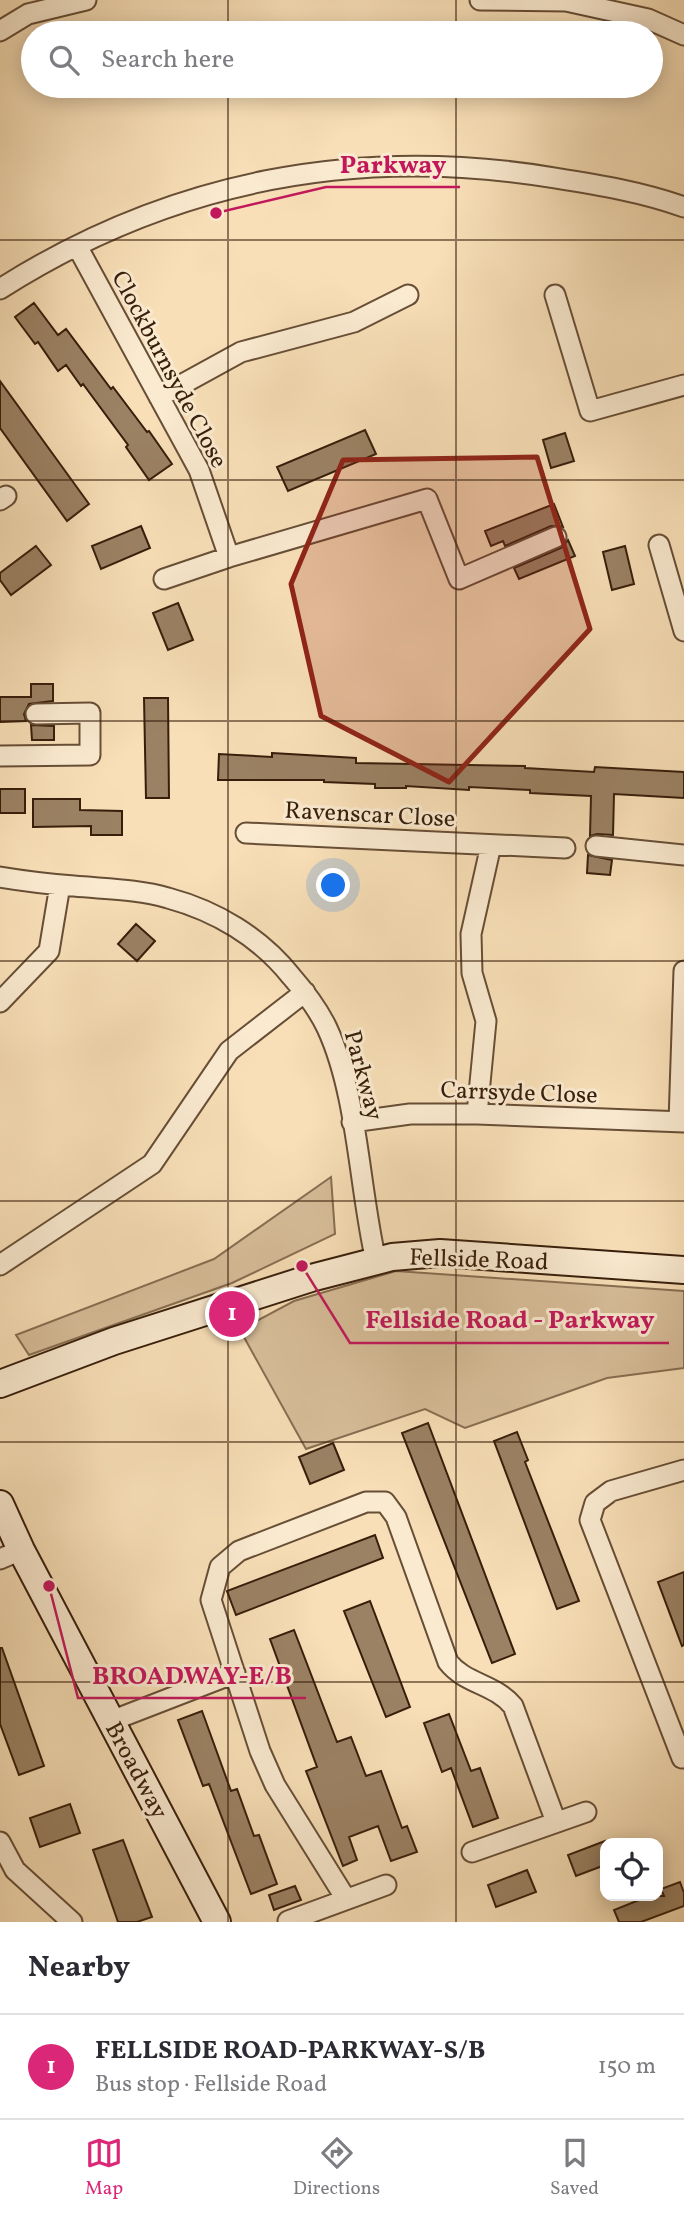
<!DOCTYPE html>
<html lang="en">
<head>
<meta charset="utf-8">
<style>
	:root { --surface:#fff; --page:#f7f7f7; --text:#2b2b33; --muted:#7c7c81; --line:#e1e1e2; --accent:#db2777 }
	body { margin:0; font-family:Vollkorn,serif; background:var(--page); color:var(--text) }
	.controls { position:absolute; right:21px; bottom:21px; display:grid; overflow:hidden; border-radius:14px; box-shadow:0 4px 18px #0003 }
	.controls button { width:63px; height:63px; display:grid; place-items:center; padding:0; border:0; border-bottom:2px solid var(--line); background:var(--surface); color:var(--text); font:35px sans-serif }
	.you { position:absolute; left:334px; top:886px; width:24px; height:24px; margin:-18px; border:5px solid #fff; border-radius:50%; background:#1a73e8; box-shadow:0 0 0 10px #1a73e833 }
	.badge { display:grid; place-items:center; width:46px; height:46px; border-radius:50%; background:var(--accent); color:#fff; font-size:23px; font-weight:700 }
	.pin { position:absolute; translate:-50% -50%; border:4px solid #fff; box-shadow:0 2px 7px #0006 }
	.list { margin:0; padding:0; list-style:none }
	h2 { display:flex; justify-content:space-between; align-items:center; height:91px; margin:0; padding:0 28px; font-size:30px }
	h2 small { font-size:23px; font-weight:400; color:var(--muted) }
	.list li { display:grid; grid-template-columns:46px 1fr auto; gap:21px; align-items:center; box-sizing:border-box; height:105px; padding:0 28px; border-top:2px solid var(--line) }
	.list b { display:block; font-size:26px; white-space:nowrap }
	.list p { margin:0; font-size:23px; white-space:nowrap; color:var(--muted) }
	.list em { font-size:23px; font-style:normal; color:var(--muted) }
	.icon { flex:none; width:38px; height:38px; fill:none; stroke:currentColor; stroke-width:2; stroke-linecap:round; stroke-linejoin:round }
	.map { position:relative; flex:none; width:684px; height:1922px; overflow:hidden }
	.search { position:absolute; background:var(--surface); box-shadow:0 4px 18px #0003; left:21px; right:21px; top:21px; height:77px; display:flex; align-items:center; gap:18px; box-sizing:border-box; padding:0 24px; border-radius:38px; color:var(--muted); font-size:26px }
	.sheet { height:196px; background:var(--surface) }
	nav { display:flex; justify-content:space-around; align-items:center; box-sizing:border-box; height:98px; border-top:2px solid var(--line); background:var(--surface); font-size:19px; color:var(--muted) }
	nav a { display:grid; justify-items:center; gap:4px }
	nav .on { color:var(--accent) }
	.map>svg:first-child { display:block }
	.green { fill:#d7be9a; stroke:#876e52; stroke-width:2 }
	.building { fill:#9b8264; stroke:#371e0b; stroke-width:2 }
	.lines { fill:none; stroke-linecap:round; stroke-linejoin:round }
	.street-casing { stroke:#674e36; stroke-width:23 }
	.secondary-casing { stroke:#371e0b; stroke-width:30 }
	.street { stroke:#faead0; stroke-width:19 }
	.secondary { stroke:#faead0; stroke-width:26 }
	.marked { fill:#8f2418; fill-opacity:0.2; stroke:#8f2418; stroke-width:5; stroke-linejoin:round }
	.grid { fill:none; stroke:#371e0b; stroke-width:2; stroke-opacity:0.55 }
	.labels { text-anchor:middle; stroke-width:6; stroke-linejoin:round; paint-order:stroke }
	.street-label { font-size:24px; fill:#371e0b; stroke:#faead0 }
	.leader { fill:none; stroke:#c2185b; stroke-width:2.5 }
	.callout-dot { fill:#c2185b; stroke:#faead0; stroke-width:2.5 }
	.callout-label { font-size:26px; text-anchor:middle; font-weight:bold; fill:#c2185b; stroke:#faead0; stroke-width:6; stroke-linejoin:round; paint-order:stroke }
</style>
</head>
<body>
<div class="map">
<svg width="684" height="1922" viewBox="0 0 684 1922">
	<rect width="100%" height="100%" fill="#f8dfb7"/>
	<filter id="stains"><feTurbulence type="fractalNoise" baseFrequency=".00286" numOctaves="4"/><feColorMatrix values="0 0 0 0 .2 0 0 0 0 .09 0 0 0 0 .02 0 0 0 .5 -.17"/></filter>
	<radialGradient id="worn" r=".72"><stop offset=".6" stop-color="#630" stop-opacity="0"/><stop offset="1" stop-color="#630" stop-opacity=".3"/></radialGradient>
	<path class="green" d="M 331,1177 L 335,1234 L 232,1283 L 29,1355 L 16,1335 L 214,1259 Z
		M 396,1271 L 684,1291 L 684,1368 L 607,1378 L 465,1428 L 425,1409 L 306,1449 L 240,1330 L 294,1301 Z"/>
	<path class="building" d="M 34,303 L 58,335 L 66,329 L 111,389 L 113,387 L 147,432 L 149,431 L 172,464 L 149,480 L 126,447 L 128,445 L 83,384 L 81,386 L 66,365 L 58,371 L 38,342 L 35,344 L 15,317 Z
		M 0,381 L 89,504 L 67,521 L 0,428 Z
		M 365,430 L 376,454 L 288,491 L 277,467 Z
		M 565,433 L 574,461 L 551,468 L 543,440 Z
		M 554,504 L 563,527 L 551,526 L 505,546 L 503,541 L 491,546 L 485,531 Z
		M 141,526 L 150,548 L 101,569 L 92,546 Z
		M 568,540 L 575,556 L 519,579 L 514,568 L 561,548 Z
		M 36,546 L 51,565 L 11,595 L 0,580 L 0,573 Z
		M 625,546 L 634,584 L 612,590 L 603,552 Z
		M 178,603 L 193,640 L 168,650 L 153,613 Z
		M 31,684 L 53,684 L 53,701 L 29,704 L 24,714 L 26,721 L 0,722 L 0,697 L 31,697 Z
		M 144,698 L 168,698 L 169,798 L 146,798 Z
		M 31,725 L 54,726 L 54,740 L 32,740 Z
		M 272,753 L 356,758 L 356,763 L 525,766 L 525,768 L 594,772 L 595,767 L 684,772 L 684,798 L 614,794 L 613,835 L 597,834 L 590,836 L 591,796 L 530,793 L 530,790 L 469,787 L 469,790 L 406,786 L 406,788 L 375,788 L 375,784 L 324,782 L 324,780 L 218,780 L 219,754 L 272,757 Z
		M 0,789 L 25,789 L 25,813 L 0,813 Z
		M 33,799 L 80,799 L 80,810 L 122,811 L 122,835 L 91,835 L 91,826 L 33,827 Z
		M 588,855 L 612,860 L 610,875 L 587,873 Z
		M 136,924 L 155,941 L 137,961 L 118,944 Z
		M 428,1423 L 515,1654 L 492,1663 L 402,1433 Z
		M 517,1432 L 528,1460 L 525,1462 L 579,1601 L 557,1609 L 494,1441 Z
		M 333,1443 L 344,1470 L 310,1484 L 299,1457 Z
		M 375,1535 L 383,1558 L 236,1615 L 227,1591 Z
		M 684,1572 L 684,1645 L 682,1646 L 658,1582 Z
		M 370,1601 L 410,1707 L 386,1717 L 344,1611 Z
		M 294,1630 L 337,1742 L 351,1737 L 366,1776 L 381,1771 L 402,1828 L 407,1826 L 417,1852 L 391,1861 L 378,1826 L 349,1837 L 357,1860 L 343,1866 L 306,1771 L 317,1767 L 270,1639 Z
		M 0,1648 L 2,1648 L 44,1766 L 19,1775 L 0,1724 Z
		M 202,1711 L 231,1791 L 237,1789 L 254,1836 L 259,1835 L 277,1884 L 251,1894 L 209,1784 L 203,1786 L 178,1720 Z
		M 449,1714 L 471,1771 L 480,1768 L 498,1818 L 473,1827 L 451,1768 L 442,1772 L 424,1723 Z
		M 70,1804 L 80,1833 L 40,1847 L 30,1818 Z
		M 123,1840 L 152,1917 L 137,1922 L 118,1922 L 93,1850 Z
		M 605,1841 L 605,1865 L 576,1876 L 568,1855 Z
		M 527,1870 L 536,1892 L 496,1907 L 488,1885 Z
		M 680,1882 L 684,1893 L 684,1906 L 641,1922 L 619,1922 L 614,1910 L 649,1896 L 664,1896 L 661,1889 Z
		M 295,1886 L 301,1900 L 274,1910 L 269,1895 Z"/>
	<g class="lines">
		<defs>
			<path id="street" d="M 480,0 L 566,1 L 648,19 L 684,35
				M 0,31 L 28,14 L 86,0
				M 77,246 L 199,470 L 229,557
				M 0,289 C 170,181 357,145 555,178 C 599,185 642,192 684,207
				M 555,295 L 590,411 L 684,385
				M 159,397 L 241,352 L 354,322 L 408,295
				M 0,500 L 6,496
				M 659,545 L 684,631
				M 164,579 L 229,557 L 427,499 L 459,579 L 556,537
				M 0,756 L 90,755 L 90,713 L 36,714
				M 246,833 L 565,848
				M 596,846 L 684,855
				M 0,877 C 24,881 49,884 74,886 C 105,889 138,889 168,898 C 216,911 260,937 291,976 C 305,992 318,1009 327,1028 C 358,1095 359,1188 376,1261
				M 0,1002 L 49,951 L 60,885
				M 477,1114 L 486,1021 L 472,973 L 471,934 L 491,845
				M 352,1122 L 410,1114 L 477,1114 L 684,1122
				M 679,1122 L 684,971
				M 0,1265 L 152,1164 L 229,1051 L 305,992
				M 0,1559 L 21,1550
				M 111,1721 L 235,1673
				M 682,1758 L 590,1520 L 595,1503 L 611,1491 L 684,1470
				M 0,1842 L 15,1870 L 72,1922
				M 472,1852 L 586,1812
				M 346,1899 L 275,1785 L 260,1751 L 211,1600 L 220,1567 L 239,1551 L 366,1502 L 385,1502 L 396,1517 L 448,1662 C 465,1684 495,1684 513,1706 L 556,1822
				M 288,1921 L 386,1885"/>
			<path id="secondary" d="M 0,1384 L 114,1341 L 311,1278 L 392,1257 L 440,1253 L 684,1270
				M 0,1504 L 21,1550 L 217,1922"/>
		</defs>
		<use href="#street" class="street-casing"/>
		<use href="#secondary" class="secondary-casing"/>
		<use href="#street" class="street"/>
		<use href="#secondary" class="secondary"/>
	</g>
	<path class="marked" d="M 537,457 L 590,629 L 449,782 L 321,716 L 291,584 L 343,460 Z"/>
	<path class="grid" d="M 228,0 L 228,33M 456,0 L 456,33M 228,86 L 228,1922M 456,86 L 456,1922M 0,240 L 684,240M 0,480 L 684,480M 0,721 L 684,721M 0,961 L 684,961M 0,1201 L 684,1201M 0,1442 L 684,1442M 0,1682 L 684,1682"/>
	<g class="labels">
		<g class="street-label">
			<text transform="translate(170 369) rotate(62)" y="8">Clockburnsyde Close</text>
			<text transform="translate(370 814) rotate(3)" y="8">Ravenscar Close</text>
			<text transform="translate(364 1075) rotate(75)" y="8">Parkway</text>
			<text transform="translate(519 1092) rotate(2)" y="8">Carrsyde Close</text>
			<text transform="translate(479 1259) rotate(2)" y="8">Fellside Road</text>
			<text transform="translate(137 1770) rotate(62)" y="8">Broadway</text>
		</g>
	</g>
	<path class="leader" d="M216 213L326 187H460M302 1266L350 1343H669M49 1586L78 1698H306"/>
	<g class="callout-dot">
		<circle cx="216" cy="213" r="7"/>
		<circle cx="302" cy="1266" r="7"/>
		<circle cx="49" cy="1586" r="7"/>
	</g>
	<g class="callout-label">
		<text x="393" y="173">Parkway</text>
		<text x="510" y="1328">Fellside Road - Parkway</text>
		<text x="192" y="1684">BROADWAY-E/B</text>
	</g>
	<rect width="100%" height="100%" filter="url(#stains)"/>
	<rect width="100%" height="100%" fill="url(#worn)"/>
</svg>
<div class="controls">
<button><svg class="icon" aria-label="locate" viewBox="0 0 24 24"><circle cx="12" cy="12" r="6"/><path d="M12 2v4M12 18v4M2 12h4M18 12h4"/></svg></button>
</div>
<div class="you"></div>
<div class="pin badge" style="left:232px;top:1314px">1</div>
<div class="search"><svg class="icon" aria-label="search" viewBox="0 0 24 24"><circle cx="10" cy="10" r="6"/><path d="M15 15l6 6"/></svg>Search here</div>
</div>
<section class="sheet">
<h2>Nearby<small></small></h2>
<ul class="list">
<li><span class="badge">1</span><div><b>FELLSIDE ROAD-PARKWAY-S/B</b><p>Bus stop · Fellside Road</p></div><em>150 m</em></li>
</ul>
</section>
<nav>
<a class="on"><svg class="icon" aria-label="map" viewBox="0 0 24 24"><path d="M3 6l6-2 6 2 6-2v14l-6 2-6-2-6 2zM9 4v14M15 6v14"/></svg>Map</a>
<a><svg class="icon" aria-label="directions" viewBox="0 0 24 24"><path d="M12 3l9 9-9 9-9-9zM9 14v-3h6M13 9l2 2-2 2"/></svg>Directions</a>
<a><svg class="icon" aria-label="saved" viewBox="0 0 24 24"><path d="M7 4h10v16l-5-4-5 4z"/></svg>Saved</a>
</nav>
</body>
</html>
